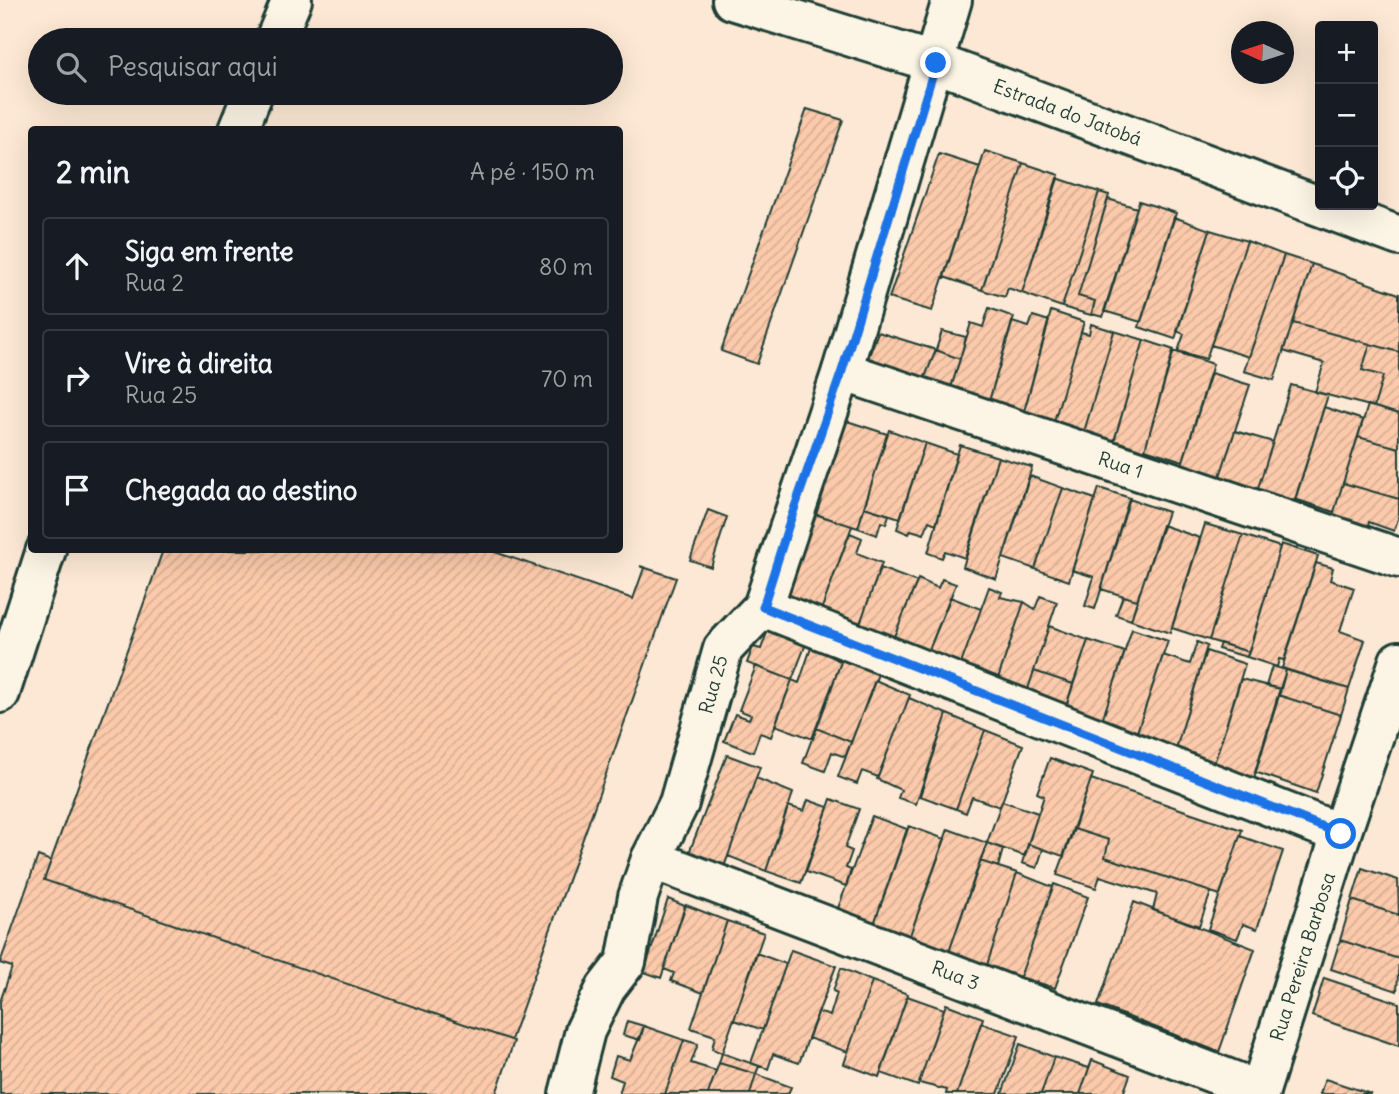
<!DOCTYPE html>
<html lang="pt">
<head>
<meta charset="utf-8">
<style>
	:root { --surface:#171b24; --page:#20242c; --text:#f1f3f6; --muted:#9ea1a6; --line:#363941 }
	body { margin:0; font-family:Delius,sans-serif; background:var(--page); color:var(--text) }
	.controls { position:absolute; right:21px; top:21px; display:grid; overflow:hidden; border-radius:7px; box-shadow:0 7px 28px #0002 }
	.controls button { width:63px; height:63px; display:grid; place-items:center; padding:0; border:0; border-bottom:2px solid var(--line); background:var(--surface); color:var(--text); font:35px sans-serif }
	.compass { position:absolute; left:1231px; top:21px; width:63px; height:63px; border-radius:50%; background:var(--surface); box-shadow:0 7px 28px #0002; rotate:273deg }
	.stop { position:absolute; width:21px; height:21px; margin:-16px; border:5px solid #1a73e8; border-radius:50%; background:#fff }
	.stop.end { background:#1a73e8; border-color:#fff; box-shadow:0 2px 7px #0008 }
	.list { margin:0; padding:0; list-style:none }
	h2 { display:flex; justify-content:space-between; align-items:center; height:91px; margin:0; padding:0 28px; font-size:30px }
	h2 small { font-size:23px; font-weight:400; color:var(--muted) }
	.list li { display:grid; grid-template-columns:46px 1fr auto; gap:21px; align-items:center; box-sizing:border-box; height:98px; margin:0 14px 14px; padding:0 14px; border:2px solid var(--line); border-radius:7px }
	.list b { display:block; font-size:26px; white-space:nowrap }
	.list p { margin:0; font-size:23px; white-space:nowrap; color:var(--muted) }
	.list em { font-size:23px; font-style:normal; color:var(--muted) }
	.icon { flex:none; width:38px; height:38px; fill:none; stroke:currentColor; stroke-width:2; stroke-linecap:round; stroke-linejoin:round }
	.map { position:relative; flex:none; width:1399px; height:1094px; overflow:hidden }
	.search { position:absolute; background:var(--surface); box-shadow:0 7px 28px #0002; left:28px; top:28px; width:595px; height:77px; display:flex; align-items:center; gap:18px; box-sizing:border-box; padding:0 24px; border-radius:38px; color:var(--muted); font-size:26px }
	.panel { position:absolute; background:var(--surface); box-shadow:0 7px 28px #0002; left:28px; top:126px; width:595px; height:427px; border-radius:7px }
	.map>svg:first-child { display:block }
	.building { fill:url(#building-hatch); stroke:#1f3d34; stroke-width:2 }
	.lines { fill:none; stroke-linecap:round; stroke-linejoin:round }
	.minor-casing { stroke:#1f3d34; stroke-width:44 }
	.minor { stroke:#fcf5e5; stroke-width:38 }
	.route { stroke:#1a73e8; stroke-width:9 }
	.labels { text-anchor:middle; stroke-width:5; stroke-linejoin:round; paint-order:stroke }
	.street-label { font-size:19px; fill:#1f3d34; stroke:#fcf5e5 }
</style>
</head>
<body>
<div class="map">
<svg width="1399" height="1094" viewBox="0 0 1399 1094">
	<defs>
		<pattern id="building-hatch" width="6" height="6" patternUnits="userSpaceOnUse" patternTransform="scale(1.75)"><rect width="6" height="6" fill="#fccaab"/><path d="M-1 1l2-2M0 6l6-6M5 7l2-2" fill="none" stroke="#d8ae94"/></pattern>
	</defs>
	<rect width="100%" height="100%" fill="#fce8d4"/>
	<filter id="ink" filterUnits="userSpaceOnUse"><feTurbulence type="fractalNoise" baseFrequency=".0143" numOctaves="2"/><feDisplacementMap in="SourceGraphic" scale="14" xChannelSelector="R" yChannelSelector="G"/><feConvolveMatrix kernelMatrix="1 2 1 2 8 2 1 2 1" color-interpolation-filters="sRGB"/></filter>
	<g filter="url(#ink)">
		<path class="building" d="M 807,109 L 843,120 L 757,364 L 721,351 Z
			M 985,151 L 1023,163 L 982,290 L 944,277 Z
			M 939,154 L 980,167 L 932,311 L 889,298 Z
			M 1023,163 L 1059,175 L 1022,293 L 1008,288 L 1005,297 L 982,290 Z
			M 1057,178 L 1099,192 L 1062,307 L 1022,293 Z
			M 1099,192 L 1109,195 L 1078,296 L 1095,301 L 1091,315 L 1062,307 Z
			M 1108,199 L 1137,208 L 1103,317 L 1092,314 L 1095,301 L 1078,296 Z
			M 1139,201 L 1176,213 L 1141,322 L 1104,311 Z
			M 1174,217 L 1210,230 L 1175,339 L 1139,327 Z
			M 1210,230 L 1247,241 L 1206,359 L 1178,351 L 1184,334 L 1177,331 Z
			M 1247,241 L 1284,255 L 1249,357 L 1211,345 Z
			M 1284,255 L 1312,264 L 1274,380 L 1244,371 Z
			M 1312,264 L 1399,294 L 1399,352 L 1293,323 Z
			M 989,308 L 1014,317 L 987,408 L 950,391 L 971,323 L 983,327 Z
			M 1051,311 L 1084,322 L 1052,428 L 1022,419 Z
			M 1033,316 L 1049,321 L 1022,419 L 987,408 L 1012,322 L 1029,327 Z
			M 1293,323 L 1370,344 L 1362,370 L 1383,376 L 1374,407 L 1315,392 L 1324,363 L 1283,351 Z
			M 1091,324 L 1114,331 L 1081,442 L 1052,428 L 1081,332 L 1089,334 Z
			M 942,331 L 966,337 L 960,359 L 936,350 Z
			M 1114,331 L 1144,340 L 1111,451 L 1081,442 Z
			M 878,332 L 936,350 L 923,382 L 866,364 Z
			M 1144,340 L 1174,350 L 1143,456 L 1113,445 Z
			M 1370,344 L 1399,352 L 1399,414 L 1374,407 L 1383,376 L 1362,370 Z
			M 936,350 L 960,359 L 950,391 L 923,382 Z
			M 1173,351 L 1213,364 L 1183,461 L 1145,449 Z
			M 1211,373 L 1250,385 L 1219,479 L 1180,471 Z
			M 1291,385 L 1328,395 L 1292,510 L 1255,498 Z
			M 1368,405 L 1399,414 L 1399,448 L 1358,437 Z
			M 1324,407 L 1363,420 L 1334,512 L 1295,499 Z
			M 847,421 L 887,434 L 858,528 L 815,514 Z
			M 889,430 L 925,443 L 900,518 L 864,507 Z
			M 1235,431 L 1273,442 L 1257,491 L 1219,479 Z
			M 1358,437 L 1399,448 L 1399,499 L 1343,483 Z
			M 925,443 L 957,454 L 936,524 L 929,521 L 924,534 L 911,530 L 909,534 L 897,529 Z
			M 960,445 L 998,457 L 965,558 L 945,551 L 942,558 L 928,553 Z
			M 998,457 L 1032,467 L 996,579 L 963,567 Z
			M 1030,476 L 1063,488 L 1035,569 L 1003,558 Z
			M 1343,483 L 1399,499 L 1399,516 L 1394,531 L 1369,522 L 1366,533 L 1331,522 Z
			M 1063,488 L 1095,499 L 1069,581 L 1035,569 Z
			M 1099,488 L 1130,498 L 1095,609 L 1085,606 L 1094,577 L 1072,570 Z
			M 1129,499 L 1168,512 L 1137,600 L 1101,589 Z
			M 864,507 L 889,515 L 886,524 L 881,522 L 877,535 L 858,528 Z
			M 801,509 L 852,526 L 819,616 L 768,593 Z
			M 708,510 L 727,517 L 711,567 L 690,560 Z
			M 1205,524 L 1243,535 L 1209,640 L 1172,628 Z
			M 1162,525 L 1200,538 L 1170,633 L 1131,620 Z
			M 850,533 L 862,538 L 857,553 L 882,563 L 857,632 L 819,616 Z
			M 1243,535 L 1280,547 L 1249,652 L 1209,640 Z
			M 1281,544 L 1318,556 L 1284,660 L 1279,659 L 1277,667 L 1247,657 Z
			M 163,550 L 489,550 L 633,599 L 644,568 L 640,566 L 676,578 L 511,1040 L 44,880 Z
			M 1316,563 L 1333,568 L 1330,580 L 1354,588 L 1340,631 L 1365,640 L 1349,689 L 1282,668 Z
			M 880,568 L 917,582 L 890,646 L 857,632 Z
			M 918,579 L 938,588 L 942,579 L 956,584 L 925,660 L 890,646 Z
			M 989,587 L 1002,592 L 1000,597 L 1024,602 L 994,690 L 958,672 Z
			M 1040,596 L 1057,602 L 1024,701 L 994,690 L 1024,602 L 1035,609 Z
			M 1123,596 L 1137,600 L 1131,620 L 1116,615 Z
			M 950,597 L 981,609 L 958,672 L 925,660 Z
			M 770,624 L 807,641 L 792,680 L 747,663 L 753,647 L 761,649 Z
			M 1049,626 L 1088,640 L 1073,684 L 1034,671 Z
			M 1132,629 L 1168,641 L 1135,738 L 1100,727 Z
			M 1088,640 L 1125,652 L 1099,729 L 1063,716 Z
			M 1197,642 L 1207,646 L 1175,752 L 1135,738 L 1163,655 L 1190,664 Z
			M 1220,643 L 1249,652 L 1247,657 L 1218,649 Z
			M 812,645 L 841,662 L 813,739 L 775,725 L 792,680 L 799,683 Z
			M 1206,651 L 1245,664 L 1214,764 L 1175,752 Z
			M 842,659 L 878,674 L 851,742 L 816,728 Z
			M 756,666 L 792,680 L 771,737 L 760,733 L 753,752 L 724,741 L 735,714 L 749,719 L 751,715 L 739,710 Z
			M 1272,666 L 1286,670 L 1281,689 L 1266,686 Z
			M 1286,670 L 1349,689 L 1341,715 L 1278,695 Z
			M 1034,671 L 1073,684 L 1063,716 L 1024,701 Z
			M 1241,679 L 1281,689 L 1254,778 L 1214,764 Z
			M 875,680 L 910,695 L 878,777 L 862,771 L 857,784 L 838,777 Z
			M 1278,695 L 1341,715 L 1316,793 L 1255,772 Z
			M 909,698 L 947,714 L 916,804 L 898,798 L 901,790 L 877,779 Z
			M 947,714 L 985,730 L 956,809 L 920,796 Z
			M 816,728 L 851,742 L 845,757 L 832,752 L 825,771 L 803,763 Z
			M 985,730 L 1023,745 L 1000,807 L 972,797 L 966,813 L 956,809 Z
			M 727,755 L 760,767 L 724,867 L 689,853 Z
			M 1050,758 L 1093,774 L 1063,856 L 1028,844 L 1044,796 L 1037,793 Z
			M 756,778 L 793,793 L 766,871 L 728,856 Z
			M 1091,779 L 1242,830 L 1220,895 L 1105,857 L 1109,840 L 1074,829 Z
			M 831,799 L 859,809 L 845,848 L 852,851 L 846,868 L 851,870 L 846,886 L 806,872 Z
			M 808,800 L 828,807 L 801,883 L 766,871 L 788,806 L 804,811 Z
			M 1002,801 L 1038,813 L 1025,856 L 987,843 Z
			M 872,816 L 907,829 L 874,924 L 837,911 Z
			M 909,826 L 945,839 L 909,938 L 874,924 Z
			M 948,829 L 987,843 L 949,952 L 909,938 Z
			M 1074,829 L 1109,840 L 1105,857 L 1211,892 L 1199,926 L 1153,910 L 1157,894 L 1100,876 L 1096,888 L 1057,875 Z
			M 1240,836 L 1283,851 L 1257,929 L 1243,924 L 1237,939 L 1208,929 Z
			M 987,843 L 1003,849 L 998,867 L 980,861 Z
			M 1028,844 L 1043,849 L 1037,868 L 1022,863 Z
			M 38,856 L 51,861 L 44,880 L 514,1041 L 496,1094 L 0,1094 L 0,1002 L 12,967 L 0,963 Z
			M 980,861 L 1017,873 L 987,965 L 949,952 Z
			M 1362,868 L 1398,880 L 1399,915 L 1352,900 Z
			M 1017,873 L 1053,887 L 1020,977 L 987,965 Z
			M 1054,884 L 1088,897 L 1055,988 L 1020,977 Z
			M 668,899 L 685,906 L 661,978 L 644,972 Z
			M 1352,900 L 1399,915 L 1399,959 L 1340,940 Z
			M 1134,902 L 1255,949 L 1219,1052 L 1098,1005 Z
			M 686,905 L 727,921 L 703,993 L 671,981 L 674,973 L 664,969 Z
			M 727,921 L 764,933 L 722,1053 L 712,1049 L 715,1036 L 691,1028 Z
			M 1340,940 L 1399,959 L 1397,991 L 1331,969 Z
			M 791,950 L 836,966 L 799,1063 L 773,1054 L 768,1069 L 751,1063 Z
			M 756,953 L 786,964 L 763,1030 L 734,1020 Z
			M 841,968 L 872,981 L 848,1052 L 808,1038 L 818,1012 L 830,1016 L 837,993 L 833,991 Z
			M 1324,978 L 1399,1003 L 1399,1046 L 1312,1016 Z
			M 872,981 L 908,994 L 879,1077 L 844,1064 Z
			M 907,996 L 944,1009 L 918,1086 L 881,1073 Z
			M 946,1004 L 983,1018 L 957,1094 L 946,1094 L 947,1090 L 919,1083 Z
			M 627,1021 L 644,1026 L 640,1040 L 623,1035 Z
			M 981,1023 L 1019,1036 L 998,1094 L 957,1094 Z
			M 644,1026 L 684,1040 L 665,1094 L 619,1094 L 623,1081 L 610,1076 L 616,1056 L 630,1060 Z
			M 684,1040 L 698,1044 L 691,1063 L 716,1071 L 708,1094 L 665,1094 Z
			M 1020,1044 L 1054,1057 L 1041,1094 L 1002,1094 Z
			M 722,1053 L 759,1066 L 756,1074 L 719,1063 Z
			M 1054,1057 L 1089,1068 L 1080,1094 L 1041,1094 Z
			M 1092,1060 L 1130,1075 L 1123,1094 L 1080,1094 Z
			M 719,1063 L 756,1074 L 750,1094 L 708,1094 Z
			M 756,1074 L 791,1087 L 788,1094 L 750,1094 Z
			M 1325,1079 L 1371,1094 L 1320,1094 Z"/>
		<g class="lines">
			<defs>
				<g id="minor">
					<path id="s1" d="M 732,0 L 936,63 L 1399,236"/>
					<path d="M 275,40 L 292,0"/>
					<path d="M 238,130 L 253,93"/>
					<path id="s2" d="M 842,371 L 1399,558"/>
					<path d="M 763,607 L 1341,834"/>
					<path d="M 0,693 L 46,550"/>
					<path id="s3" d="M 651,859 L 1260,1091"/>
					<path id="s4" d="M 569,1094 L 585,1031 L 606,988 L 626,962 L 638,897 L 651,859 L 679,803 L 723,649 L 763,607 L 842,371 L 952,0"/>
					<path id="s5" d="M 1259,1094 L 1341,834 L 1399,661"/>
				</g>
			</defs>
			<use href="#minor" class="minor-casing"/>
			<use href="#minor" class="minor"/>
		</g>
	</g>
	<g class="lines" filter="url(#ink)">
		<path class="route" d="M 936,63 L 842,371 L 789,524 L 763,607 L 1341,834"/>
	</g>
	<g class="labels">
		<g class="street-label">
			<text dy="7" stroke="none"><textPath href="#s1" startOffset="354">Estrada do Jatobá</textPath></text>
			<text dy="7" stroke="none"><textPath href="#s2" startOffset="294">Rua 1</textPath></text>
			<text dy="7" stroke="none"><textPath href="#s4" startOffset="438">Rua 25</textPath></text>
			<text dy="7" stroke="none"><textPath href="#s5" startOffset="144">Rua Pereira Barbosa</textPath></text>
			<text dy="7" stroke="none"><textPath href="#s3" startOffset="326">Rua 3</textPath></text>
		</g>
	</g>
</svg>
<div class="controls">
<button>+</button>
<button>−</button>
<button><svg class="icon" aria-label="locate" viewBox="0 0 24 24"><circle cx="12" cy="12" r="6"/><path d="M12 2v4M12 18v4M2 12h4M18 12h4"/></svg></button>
</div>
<svg class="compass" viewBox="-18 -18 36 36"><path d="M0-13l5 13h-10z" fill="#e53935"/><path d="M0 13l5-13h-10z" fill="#9ea1a6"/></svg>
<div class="stop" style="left:1341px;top:834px"></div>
<div class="stop end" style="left:936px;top:63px"></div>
<div class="search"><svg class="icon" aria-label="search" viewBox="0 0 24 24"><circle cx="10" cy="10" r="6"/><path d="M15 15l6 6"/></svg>Pesquisar aqui</div>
<section class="panel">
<h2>2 min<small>A pé · 150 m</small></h2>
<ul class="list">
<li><svg class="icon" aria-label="ahead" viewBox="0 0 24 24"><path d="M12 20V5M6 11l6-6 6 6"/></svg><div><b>Siga em frente</b><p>Rua 2</p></div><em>80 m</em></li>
<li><svg class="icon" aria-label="right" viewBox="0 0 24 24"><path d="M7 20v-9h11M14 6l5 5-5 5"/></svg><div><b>Vire à direita</b><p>Rua 25</p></div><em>70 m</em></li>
<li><svg class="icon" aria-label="arrive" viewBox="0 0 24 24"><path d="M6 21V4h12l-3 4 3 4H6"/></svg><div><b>Chegada ao destino</b></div></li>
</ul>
</section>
</div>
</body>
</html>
